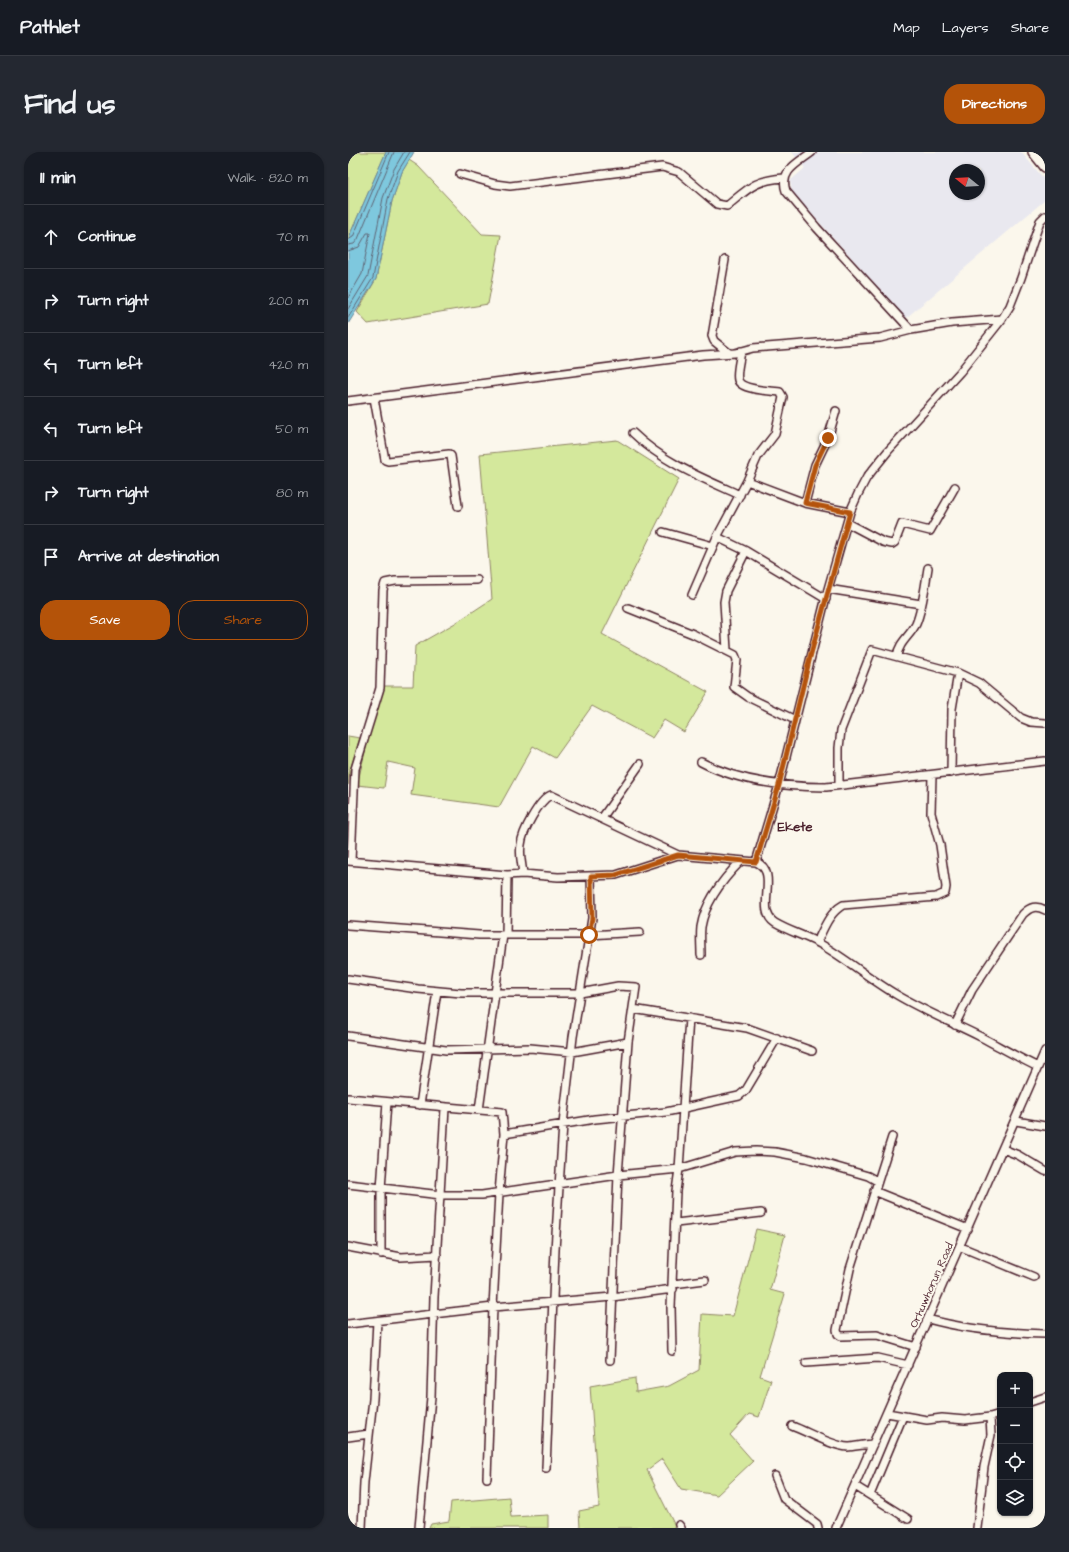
<!DOCTYPE html>
<html lang="en">
<head>
<meta charset="utf-8">
<style>
	:root { --surface:#171b24; --page:#242831; --text:#f1f3f6; --muted:#9ea1a6; --line:#363941; --accent:#b45309 }
	body { margin:0; font-family:"Architects Daughter",sans-serif; background:var(--page); color:var(--text) }
	.controls { position:absolute; right:12px; bottom:12px; display:grid; overflow:hidden; border-radius:8px; box-shadow:0 1px 3px #0004 }
	.controls button { width:36px; height:36px; display:grid; place-items:center; padding:0; border:0; border-bottom:1px solid var(--line); background:var(--surface); color:var(--text); font:20px sans-serif }
	.compass { position:absolute; left:601px; top:12px; width:36px; height:36px; border-radius:50%; background:var(--surface); box-shadow:0 1px 3px #0004; rotate:288deg }
	.stop { position:absolute; width:12px; height:12px; margin:-9px; border:3px solid #b45309; border-radius:50%; background:#fff }
	.stop.end { background:#b45309; border-color:#fff; box-shadow:0 1px 4px #0008 }
	.list { margin:0; padding:0; list-style:none }
	h2 { display:flex; justify-content:space-between; align-items:center; height:52px; margin:0; padding:0 16px; font-size:17px }
	h2 small { font-size:13px; font-weight:400; color:var(--muted) }
	.list li { display:grid; grid-template-columns:26px 1fr auto; gap:12px; align-items:center; box-sizing:border-box; height:64px; padding:0 16px; border-top:1px solid var(--line) }
	.list b { display:block; font-size:15px; white-space:nowrap }
	.list em { font-size:13px; font-style:normal; color:var(--muted) }
	.actions { display:flex; gap:8px; padding:12px 16px }
	.actions a { flex:1; padding:9px 0; border:1px solid var(--accent); border-radius:16px; text-align:center; font-size:14px; color:var(--accent) }
	.actions .main { background:var(--accent); color:#fff }
	.icon { flex:none; width:22px; height:22px; fill:none; stroke:currentColor; stroke-width:2; stroke-linecap:round; stroke-linejoin:round }
	.map { position:relative; flex:none; width:697px; height:1376px; overflow:hidden; border-radius:16px }
	header { display:flex; align-items:center; gap:24px; box-sizing:border-box; height:56px; padding:0 20px; background:var(--surface); border-bottom:1px solid var(--line) }
	header strong { font-size:19px }
	nav { display:flex; gap:22px; margin-inline-start:auto; font-size:14px }
	.intro { display:flex; align-items:center; justify-content:space-between; box-sizing:border-box; height:96px; padding:0 24px }
	h1 { margin:0; font-size:28px }
	.button { padding:10px 18px; border-radius:16px; background:var(--accent); color:#fff; font-size:14px; font-weight:700 }
	main { display:flex; gap:24px; padding:0 24px }
	aside { flex:1; background:var(--surface); border-radius:16px; box-shadow:0 1px 3px #0004 }
	.map>svg:first-child { display:block }
	.built { fill:#e9e8ef; fill-rule:evenodd }
	.green { fill:#d4e89c; stroke:#8f8464 }
	.water { fill:#7ec8de; stroke:#698496 }
	.lines { fill:none; stroke-linecap:round; stroke-linejoin:round }
	.shore { stroke:#5f6373; stroke-width:1 }
	.minor-casing { stroke:#4a1f2b; stroke-width:10 }
	.major-casing { stroke:#4a1f2b; stroke-width:12 }
	.minor { stroke:#fbf7ec; stroke-width:7 }
	.major { stroke:#fbf7ec; stroke-width:9 }
	.route { stroke:#b45309; stroke-width:5 }
	.labels { text-anchor:middle; stroke-width:4; stroke-linejoin:round; paint-order:stroke }
	.street-label { font-size:11px; fill:#4a1f2b; stroke:#fbf7ec }
	.quarter-label { font-size:13px; font-weight:bold; fill:#4a1f2b; stroke:#fbf7ec }
</style>
</head>
<body>
<header>
<strong>Pathlet</strong>
<nav><a>Map</a><a>Layers</a><a>Share</a></nav>
</header>
<div class="intro"><h1>Find us</h1><a class="button">Directions</a></div>
<main>
<aside>
<h2>11 min<small>Walk · 820 m</small></h2>
<ul class="list">
<li><svg class="icon" aria-label="ahead" viewBox="0 0 24 24"><path d="M12 20V5M6 11l6-6 6 6"/></svg><div><b>Continue</b></div><em>70 m</em></li>
<li><svg class="icon" aria-label="right" viewBox="0 0 24 24"><path d="M7 20v-9h11M14 6l5 5-5 5"/></svg><div><b>Turn right</b></div><em>200 m</em></li>
<li><svg class="icon" aria-label="left" viewBox="0 0 24 24"><path d="M17 20v-9H6M10 6l-5 5 5 5"/></svg><div><b>Turn left</b></div><em>420 m</em></li>
<li><svg class="icon" aria-label="left" viewBox="0 0 24 24"><path d="M17 20v-9H6M10 6l-5 5 5 5"/></svg><div><b>Turn left</b></div><em>50 m</em></li>
<li><svg class="icon" aria-label="right" viewBox="0 0 24 24"><path d="M7 20v-9h11M14 6l5 5-5 5"/></svg><div><b>Turn right</b></div><em>80 m</em></li>
<li><svg class="icon" aria-label="arrive" viewBox="0 0 24 24"><path d="M6 21V4h12l-3 4 3 4H6"/></svg><div><b>Arrive at destination</b></div></li>
</ul>
<div class="actions"><a class="main">Save</a><a>Share</a></div>
</aside>
<div class="map">
<svg width="697" height="1376" viewBox="0 0 697 1376">
	<rect width="100%" height="100%" fill="#fbf7ec"/>
	<filter id="ink" filterUnits="userSpaceOnUse"><feTurbulence type="fractalNoise" baseFrequency=".025" numOctaves="2"/><feDisplacementMap in="SourceGraphic" scale="8" xChannelSelector="R" yChannelSelector="G"/><feConvolveMatrix kernelMatrix="1 2 1 2 8 2 1 2 1" color-interpolation-filters="sRGB"/></filter>
	<g filter="url(#ink)">
		<path class="built" d="M 444,0 L 673,0 L 697,28 L 697,48 L 558,166 L 444,40 L 442,29 L 457,16 ZM 607,18 L 631,18 L 631,42 L 607,42 Z"/>
		<path class="green" d="M 0,0 L 38,0 L 3,80 L 0,91 Z
			M 61,8 L 70,14 L 134,82 L 153,83 L 140,152 L 20,172 L 9,160 L 28,127 L 44,49 L 54,20 Z
			M 269,288 L 331,327 L 254,482 L 360,540 L 336,580 L 316,568 L 304,586 L 244,554 L 207,606 L 185,594 L 151,655 L 63,643 L 67,616 L 40,610 L 36,636 L 9,633 L 20,588 L 36,534 L 65,534 L 67,494 L 109,470 L 144,447 L 132,302 Z
			M 0,584 L 12,586 L 2,618 L 0,633 Z
			M 408,1077 L 437,1083 L 422,1138 L 437,1142 L 412,1224 L 423,1228 L 411,1265 L 401,1262 L 382,1283 L 405,1309 L 369,1343 L 333,1337 L 314,1307 L 299,1318 L 328,1376 L 232,1376 L 231,1359 L 251,1355 L 242,1234 L 287,1226 L 288,1240 L 321,1234 L 351,1218 L 354,1162 L 385,1164 Z
			M 161,1345 L 163,1365 L 200,1363 L 200,1376 L 81,1376 L 83,1372 L 101,1369 L 103,1350 Z"/>
		<path class="water" d="M 38,0 L 66,0 L 54,20 L 44,49 L 28,127 L 0,172 L 0,91 L 3,80 Z"/>
		<g class="lines">
			<path class="shore" d="M 0,88 L 5,85 L 41,0
				M 0,93 L 6,92 L 10,87 L 46,0
				M 0,99 L 11,95 L 19,81 L 22,81 L 14,122 L 0,146
				M 0,157 L 20,124 L 35,46 L 46,17 L 56,0
				M 0,166 L 25,126 L 40,47 L 50,19 L 62,0"/>
			<defs>
				<path id="minor" d="M 464,0 C 450,11 431,19 438,39 L 469,76 L 563,178
					M 112,22 L 147,32 L 162,34 L 314,15 L 331,20 L 369,52 L 379,54 C 401,36 407,28 436,26
					M 377,108 L 364,184 L 366,189 L 381,201
					M 393,199 C 392,208 388,220 390,228 C 393,238 423,239 432,240 L 435,245 L 427,282 L 410,304 L 399,329 L 457,351 L 502,360
					M 26,246 L 37,308 L 40,309 L 101,302 L 103,304 L 110,354
					M 0,249 L 355,203 L 387,201 L 405,196 L 532,186 L 563,178 L 604,171 L 654,167
					M 285,281 C 316,311 354,326 392,343
					M 457,351 L 467,313 L 480,286 L 488,259
					M 499,371 L 535,390 L 544,392 L 547,390 L 554,372 L 582,379 L 607,335
					M 315,380 L 365,394
					M 369,385 L 398,399 L 478,447
					M 480,437 L 573,452
					M 344,443 L 369,385 L 399,329
					M 280,456 L 345,482 L 387,503 L 389,508 L 386,535 L 400,545 L 447,568
					M 379,498 L 376,450 L 378,439 L 398,399
					M 549,504 C 551,490 562,484 568,472 C 575,455 577,434 580,416
					M 353,610 C 391,630 436,635 478,635 L 697,609
					M 603,621 L 604,557 L 610,521
					M 491,633 L 491,596 L 493,578 L 524,498 L 610,521 L 631,531 L 673,566 L 683,570 L 697,571
					M 254,666 L 292,612
					M 0,709 L 159,723 L 175,722 L 210,725 L 268,723 L 330,703 L 408,710 C 433,720 406,758 427,771 C 442,780 459,784 474,793 C 500,808 523,828 549,843 C 576,859 605,871 633,885 C 652,895 671,906 690,915
					M 3,709 L 7,617 L 32,536 L 35,438 L 37,431 L 47,429 L 129,428
					M 408,710 L 431,633 L 480,437 L 502,360 L 510,342 L 519,325 L 540,299 L 612,220 L 654,167 L 662,154 L 673,126 L 692,69 L 697,64
					M 175,722 C 174,712 171,703 173,693 C 174,680 191,648 203,643 L 330,703
					M 0,773 L 131,783 L 241,783 L 292,780
					M 158,783 L 159,723
					M 469,790 C 476,776 481,761 495,753 L 588,745 L 597,741 L 598,735 L 592,693 L 583,661 L 584,623
					M 353,803 C 353,794 352,784 353,775 C 357,750 376,726 393,709
					M 0,827 L 70,837 L 113,841 L 232,841 L 270,834 L 288,835 L 280,890 L 270,1023 L 262,1208
					M 285,857 L 399,876 L 464,899
					M 607,873 L 624,838 L 675,762 C 682,755 688,753 697,758
					M 0,884 L 98,898 L 182,896 L 224,900 L 280,890
					M 0,946 L 154,960 L 156,982 L 151,1041 L 145,1155 L 139,1326
					M 72,953 L 89,839
					M 131,958 L 155,783
					M 668,969 L 697,974
					M 156,982 L 247,967 L 318,960 L 391,944 L 398,938 L 429,886
					M 544,985 L 502,1117 L 489,1178 L 490,1182 L 493,1184 L 529,1183 L 568,1195
					M 655,997 L 670,1003 L 697,1019
					M 0,1032 L 93,1043 L 134,1043 L 270,1023 L 331,1017 L 387,1000 L 408,999 L 427,1000 L 458,1006 L 520,1024 L 529,1029
					M 526,1039 L 620,1077
					M 328,1071 L 413,1061
					M 0,1095 L 53,1105 L 89,1103
					M 613,1095 L 686,1125
					M 33,1102 L 33,1037 L 39,950
					M 325,1132 L 357,1128
					M 580,1167 C 619,1178 657,1181 697,1182
					M 0,1172 L 145,1155 L 264,1145 L 325,1137
					M 324,1199 L 323,1155 L 328,1039 L 331,1017 L 341,866
					M 458,1211 L 530,1206 L 560,1213
					M 682,1250 L 697,1245
					M 539,1261 L 579,1268 L 594,1266 L 617,1268 L 642,1265 L 652,1262
					M 444,1274 C 460,1280 484,1294 500,1295 C 506,1295 517,1292 525,1292
					M 0,1285 L 21,1282
					M 198,1316 L 207,1098 L 215,972 L 225,885 L 244,766 L 243,724
					M 427,1324 L 436,1347 L 469,1372 L 470,1376
					M 507,1334 L 560,1367
					M 522,1343 L 555,1264
					M 331,1373 L 333,1376
					M 14,1376 L 16,1330 L 25,1247 L 29,1169
					M 71,1376 L 83,1245 L 86,1145 L 97,956
					M 488,1376 L 697,899
					M 629,1376 L 636,1315 L 643,1283 L 642,1265"/>
				<path id="major" d="M 685,0 L 697,15"/>
			</defs>
			<use href="#minor" class="minor-casing"/>
			<use href="#major" class="major-casing"/>
			<use href="#minor" class="minor"/>
			<use href="#major" class="major"/>
		</g>
	</g>
	<g class="lines" filter="url(#ink)">
		<path class="route" d="M 241,783 L 244,766 L 243,724 L 268,723 L 330,703 L 408,710 L 431,633 L 462,505 L 502,360 L 457,351 L 467,313 L 480,286"/>
	</g>
	<g class="labels">
		<g class="street-label">
			<text transform="translate(583 1133) rotate(-66)" y="4">Orhuwhorun Road</text>
		</g>
		<g class="quarter-label">
			<text x="447" y="679">Ekete</text>
		</g>
	</g>
</svg>
<div class="controls">
<button>+</button>
<button>−</button>
<button><svg class="icon" aria-label="locate" viewBox="0 0 24 24"><circle cx="12" cy="12" r="6"/><path d="M12 2v4M12 18v4M2 12h4M18 12h4"/></svg></button>
<button><svg class="icon" aria-label="layers" viewBox="0 0 24 24"><path d="M12 4l9 5-9 5-9-5zM3 14l9 5 9-5"/></svg></button>
</div>
<svg class="compass" viewBox="-18 -18 36 36"><path d="M0-13l5 13h-10z" fill="#e53935"/><path d="M0 13l5-13h-10z" fill="#9ea1a6"/></svg>
<div class="stop" style="left:241px;top:783px"></div>
<div class="stop end" style="left:480px;top:286px"></div>
</div>
</main>
</body>
</html>
